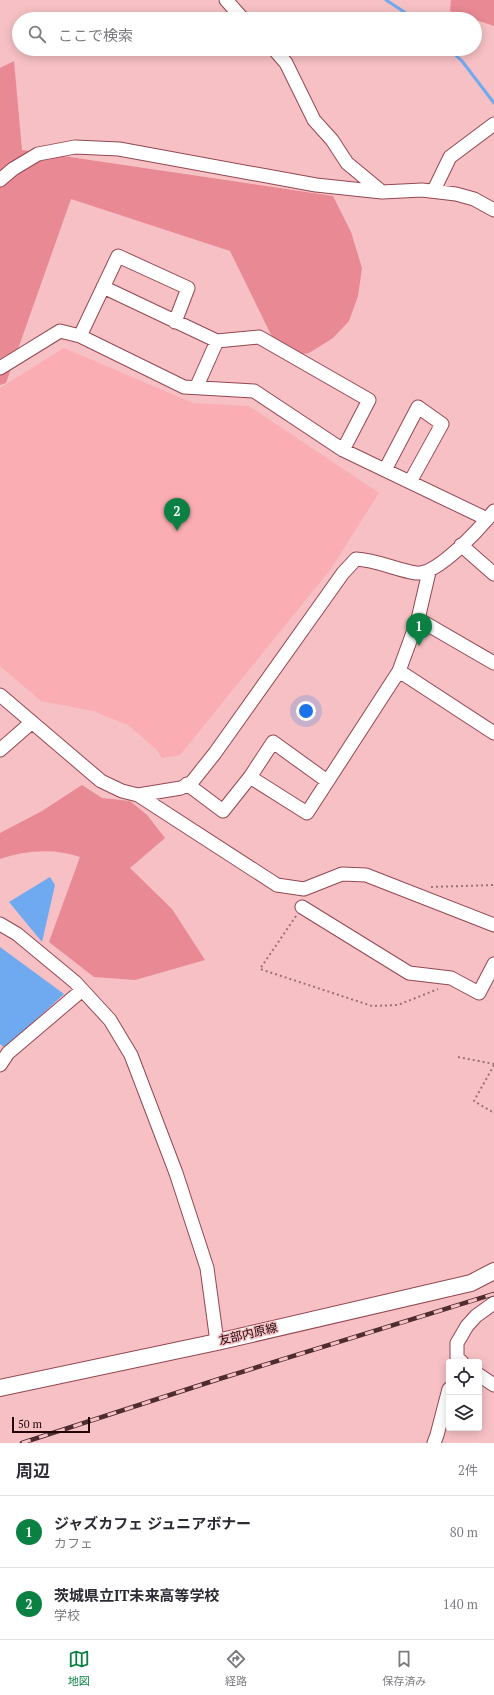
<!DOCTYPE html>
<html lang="ja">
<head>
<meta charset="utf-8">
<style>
	:root { --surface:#fff; --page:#f7f7f7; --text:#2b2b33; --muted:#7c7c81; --line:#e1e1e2; --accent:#0b8043 }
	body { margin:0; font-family:"PT Serif","Noto Sans JP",serif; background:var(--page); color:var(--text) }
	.controls { position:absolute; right:12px; bottom:12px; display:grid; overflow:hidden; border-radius:4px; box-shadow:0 2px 10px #0003 }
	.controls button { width:36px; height:36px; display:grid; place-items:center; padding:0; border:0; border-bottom:1px solid var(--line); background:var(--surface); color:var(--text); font:20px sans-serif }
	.scale { position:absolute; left:12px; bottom:10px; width:78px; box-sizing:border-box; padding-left:4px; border:2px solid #200408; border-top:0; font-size:11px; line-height:14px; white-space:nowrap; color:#200408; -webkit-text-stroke:3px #f6c0c4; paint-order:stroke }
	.you { position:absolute; left:306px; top:711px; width:14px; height:14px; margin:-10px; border:3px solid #fff; border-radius:50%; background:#1a73e8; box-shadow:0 0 0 6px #1a73e833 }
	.badge { display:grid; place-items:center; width:26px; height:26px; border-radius:50%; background:var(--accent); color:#fff; font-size:13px; font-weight:700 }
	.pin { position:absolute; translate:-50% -33px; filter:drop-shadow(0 1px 2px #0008) }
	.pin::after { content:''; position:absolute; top:21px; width:14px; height:12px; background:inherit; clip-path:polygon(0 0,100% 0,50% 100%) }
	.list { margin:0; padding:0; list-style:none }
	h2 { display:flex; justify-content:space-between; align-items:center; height:52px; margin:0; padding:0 16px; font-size:17px }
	h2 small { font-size:13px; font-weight:400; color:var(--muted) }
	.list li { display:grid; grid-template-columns:26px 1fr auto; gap:12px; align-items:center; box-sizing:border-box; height:72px; padding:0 16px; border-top:1px solid var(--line) }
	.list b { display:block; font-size:15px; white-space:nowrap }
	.list p { margin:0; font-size:13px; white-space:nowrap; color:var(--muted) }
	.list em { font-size:13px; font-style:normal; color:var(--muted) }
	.icon { flex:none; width:22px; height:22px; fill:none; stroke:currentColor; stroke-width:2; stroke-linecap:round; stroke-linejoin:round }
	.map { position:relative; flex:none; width:494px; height:1443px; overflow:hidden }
	.search { position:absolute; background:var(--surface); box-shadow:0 2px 10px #0003; left:12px; right:12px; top:12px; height:44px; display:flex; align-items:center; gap:10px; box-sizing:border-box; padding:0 14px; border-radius:22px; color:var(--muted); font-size:15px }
	.sheet { height:196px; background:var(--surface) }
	nav { display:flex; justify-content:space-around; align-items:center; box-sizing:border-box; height:56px; border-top:1px solid var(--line); background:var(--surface); font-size:11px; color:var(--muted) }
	nav a { display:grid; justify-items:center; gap:2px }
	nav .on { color:var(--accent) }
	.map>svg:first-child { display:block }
	.built { fill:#faadb3 }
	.green { fill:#e88993 }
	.water { fill:#6faaf1 }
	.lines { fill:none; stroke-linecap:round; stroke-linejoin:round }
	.stream { stroke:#6faaf1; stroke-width:3 }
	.minor-casing { stroke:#944751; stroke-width:15 }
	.major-casing { stroke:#944751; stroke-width:18 }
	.path { stroke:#9c7175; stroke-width:2; stroke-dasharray:2 3; stroke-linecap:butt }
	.minor { stroke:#fff; stroke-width:13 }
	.major { stroke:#fff; stroke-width:16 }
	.rail-casing { stroke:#4e2c30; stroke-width:4.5 }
	.rail { stroke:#f6c0c4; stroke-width:3; stroke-dasharray:9; stroke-linecap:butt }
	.labels { text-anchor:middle; stroke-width:3; stroke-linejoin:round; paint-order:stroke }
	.street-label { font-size:12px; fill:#200408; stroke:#f6c0c4 }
</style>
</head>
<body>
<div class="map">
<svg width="494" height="1443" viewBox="0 0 494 1443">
	<rect width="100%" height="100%" fill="#f6c0c4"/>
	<path class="built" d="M 64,348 L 193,403 L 249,406 L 379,493 L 330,570 L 180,755 L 162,758 L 156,749 L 128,725 L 93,711 L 41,701 L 0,666 L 0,388 Z"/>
	<path class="green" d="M 451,0 L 494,0 L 494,26 L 450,11 Z
		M 14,61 L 22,150 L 333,196 L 351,232 L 362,268 L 358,296 L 349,321 L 333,338 L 309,353 L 282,357 L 230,251 L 71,199 L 6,383 L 0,385 L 0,68 Z
		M 82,785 L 102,798 L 130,801 L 147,815 L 165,838 L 130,868 L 172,909 L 205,960 L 135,980 L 94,977 L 49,942 L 80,857 C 55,848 25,850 0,859 L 0,833 L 42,811 Z"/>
	<path class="water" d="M 50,877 L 55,885 L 42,942 L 9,902 Z
		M 0,947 L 64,994 L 5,1048 L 0,1044 Z"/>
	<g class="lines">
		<path class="stream" d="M 386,0 L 415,19
			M 449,49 L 462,61 L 494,103"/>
		<defs>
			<path id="minor" d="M 226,0 L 243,19
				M 274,49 L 286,63 L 314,120 L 332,140 L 347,163 L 382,192
				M 0,180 L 13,169 L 38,154 L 75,147 L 119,149 L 316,185 L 382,192 L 422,190 L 456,194 L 474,199 L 494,210
				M 434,190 L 450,157 L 494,124
				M 103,287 L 217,341 L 259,337 L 369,400 L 343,450
				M 80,336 L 118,256 L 188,288 L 175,322
				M 0,368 L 60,331 L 80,336 L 184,387 L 254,391 L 343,450 L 487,519
				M 197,386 L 217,341
				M 385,470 L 418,407 L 442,424 L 410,482
				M 461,545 L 494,574
				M 418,619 L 494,663
				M 399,671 L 494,733
				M 0,695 L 101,781 L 122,791 L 138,795 L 181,788 L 192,782 L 215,753 L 343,573 L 356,559 C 377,560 396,570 416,573 C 437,576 481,527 494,511
				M 0,750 L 32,722
				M 250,777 L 307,813 L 399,671 L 418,619 L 429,572
				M 187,784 L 223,811 L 250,777 L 273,742 L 327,781
				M 138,795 L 277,885 L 304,889 L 342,874 L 366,875 L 494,925
				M 302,907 L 409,973 L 451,978 L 479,993 L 494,964
				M 0,924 L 17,934 L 75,982 L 110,1020 L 131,1055 L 176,1173 L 207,1268 L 217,1342
				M 0,1065 L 8,1053 L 81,991
				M 462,1362 L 457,1358 L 457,1343 L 467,1326 L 476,1316 L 494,1303
				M 479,1375 L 494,1385
				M 434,1443 L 437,1435 L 449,1389"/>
			<path id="major" d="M 0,1388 L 217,1342 L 471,1283 L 494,1271"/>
		</defs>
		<use href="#minor" class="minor-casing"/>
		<use href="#major" class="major-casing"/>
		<path class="path" d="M 431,887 L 494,885
			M 296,916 L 260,969 L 372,1006 L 398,1005 L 438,989
			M 458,1057 L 494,1064
			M 494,1065 L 474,1101 L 494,1113"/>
		<use href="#minor" class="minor"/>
		<use href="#major" class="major"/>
		<defs>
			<path id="rail" d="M 22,1443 L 219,1379 L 494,1294"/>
		</defs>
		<use href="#rail" class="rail-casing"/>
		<use href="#rail" class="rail"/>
	</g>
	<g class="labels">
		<g class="street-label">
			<text transform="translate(248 1334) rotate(-13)" y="4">友部内原線</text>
		</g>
	</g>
</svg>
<div class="controls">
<button><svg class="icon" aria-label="locate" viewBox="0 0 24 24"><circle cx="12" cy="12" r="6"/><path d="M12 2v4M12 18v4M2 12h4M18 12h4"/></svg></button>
<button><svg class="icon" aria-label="layers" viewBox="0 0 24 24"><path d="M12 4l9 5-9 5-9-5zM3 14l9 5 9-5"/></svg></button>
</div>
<div class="scale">50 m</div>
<div class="you"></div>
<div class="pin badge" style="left:419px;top:646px">1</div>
<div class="pin badge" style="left:177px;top:531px">2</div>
<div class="search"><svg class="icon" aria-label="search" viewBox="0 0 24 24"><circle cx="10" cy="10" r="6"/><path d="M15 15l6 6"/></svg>ここで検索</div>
</div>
<section class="sheet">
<h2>周辺<small>2件</small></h2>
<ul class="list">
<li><span class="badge">1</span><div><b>ジャズカフェ ジュニアボナー</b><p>カフェ</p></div><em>80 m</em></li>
<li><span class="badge">2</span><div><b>茨城県立IT未来高等学校</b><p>学校</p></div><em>140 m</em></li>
</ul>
</section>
<nav>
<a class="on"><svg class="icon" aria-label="map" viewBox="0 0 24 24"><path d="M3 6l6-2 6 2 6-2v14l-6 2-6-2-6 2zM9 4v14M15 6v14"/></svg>地図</a>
<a><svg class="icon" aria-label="directions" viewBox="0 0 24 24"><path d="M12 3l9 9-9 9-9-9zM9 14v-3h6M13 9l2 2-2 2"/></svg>経路</a>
<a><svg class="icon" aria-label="saved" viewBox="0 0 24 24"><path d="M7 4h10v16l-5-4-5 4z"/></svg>保存済み</a>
</nav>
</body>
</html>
